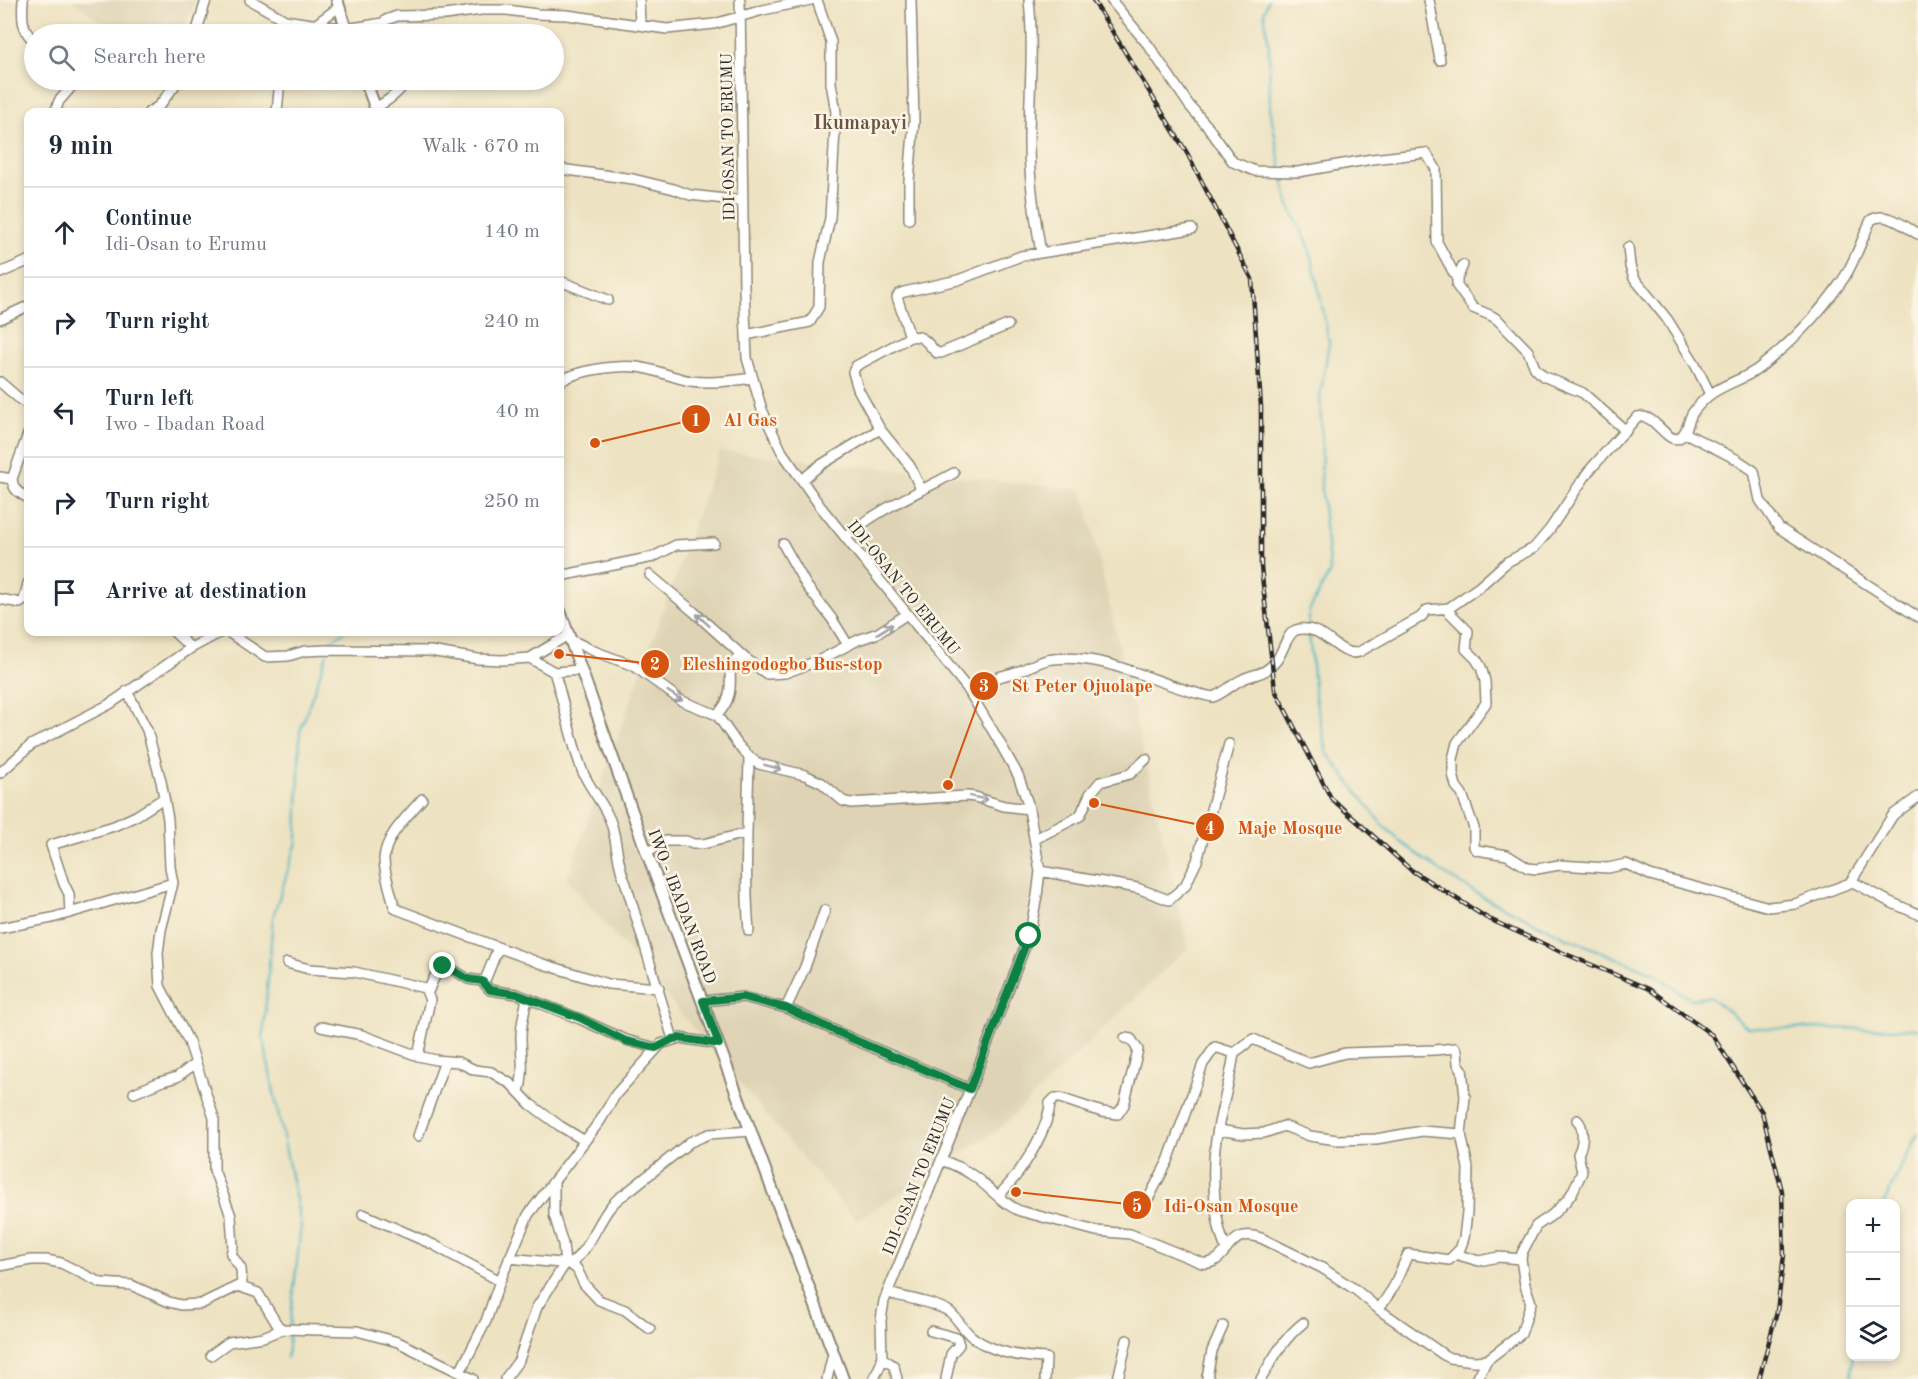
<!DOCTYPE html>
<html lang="en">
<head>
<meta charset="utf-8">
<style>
	:root { --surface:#fff; --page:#f6f6f7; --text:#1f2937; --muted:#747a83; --line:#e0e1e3 }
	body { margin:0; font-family:"Old Standard TT",serif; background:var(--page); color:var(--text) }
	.controls { position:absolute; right:18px; bottom:18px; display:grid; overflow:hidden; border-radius:12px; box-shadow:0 3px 9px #0003 }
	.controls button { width:54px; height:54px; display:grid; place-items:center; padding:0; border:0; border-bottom:2px solid var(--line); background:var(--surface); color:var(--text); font:30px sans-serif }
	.stop { position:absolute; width:18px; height:18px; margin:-14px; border:4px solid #0b8043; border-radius:50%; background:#fff }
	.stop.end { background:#0b8043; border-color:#fff; box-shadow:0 2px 6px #0008 }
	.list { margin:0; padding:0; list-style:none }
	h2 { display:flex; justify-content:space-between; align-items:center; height:78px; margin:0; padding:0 24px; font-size:26px }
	h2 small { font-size:20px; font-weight:400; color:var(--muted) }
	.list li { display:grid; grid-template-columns:39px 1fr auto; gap:18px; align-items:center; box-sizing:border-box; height:90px; padding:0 24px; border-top:2px solid var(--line) }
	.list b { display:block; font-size:22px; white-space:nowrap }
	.list p { margin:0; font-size:20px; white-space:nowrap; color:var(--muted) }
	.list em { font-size:20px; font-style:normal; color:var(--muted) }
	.icon { flex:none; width:33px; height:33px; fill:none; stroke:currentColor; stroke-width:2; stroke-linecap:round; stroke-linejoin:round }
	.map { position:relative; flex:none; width:1918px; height:1379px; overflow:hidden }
	.search { position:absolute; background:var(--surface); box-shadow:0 3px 9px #0003; left:24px; top:24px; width:540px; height:66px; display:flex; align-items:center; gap:15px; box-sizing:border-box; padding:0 21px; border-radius:33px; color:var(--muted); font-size:22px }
	.panel { position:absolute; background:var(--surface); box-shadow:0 3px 9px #0003; left:24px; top:108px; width:540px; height:528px; border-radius:12px }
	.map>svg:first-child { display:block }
	.built { fill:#ded3b4 }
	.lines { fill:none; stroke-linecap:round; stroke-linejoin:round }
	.stream { stroke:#47b4c3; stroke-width:2 }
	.minor-casing { stroke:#8c8676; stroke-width:12 }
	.major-casing { stroke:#8c8676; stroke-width:14 }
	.minor { stroke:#fff; stroke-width:9 }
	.major { stroke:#fff; stroke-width:10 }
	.rail-casing { stroke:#2b2b2b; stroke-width:4.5 }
	.rail { stroke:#fcf5e5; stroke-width:2; stroke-dasharray:7; stroke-linecap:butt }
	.oneway { stroke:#a0a0a0 }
	.route { stroke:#0b8043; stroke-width:8 }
	.labels { text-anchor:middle; stroke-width:5; stroke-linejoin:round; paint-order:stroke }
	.street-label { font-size:16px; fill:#2b2b2b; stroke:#fcf5e5 }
	.quarter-label { font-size:20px; font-weight:bold; fill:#695443; stroke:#fcf5e5 }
	.leader { fill:none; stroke:#d5540f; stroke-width:2 }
	.callout-dot { fill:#d5540f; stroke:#fcf5e5; stroke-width:2 }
	.mark-label { font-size:18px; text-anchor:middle; font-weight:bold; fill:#fff }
	.callout-label { font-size:18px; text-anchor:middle; font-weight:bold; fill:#d5540f; stroke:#fcf5e5; stroke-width:5; stroke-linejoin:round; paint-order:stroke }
</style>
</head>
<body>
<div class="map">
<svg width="1918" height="1379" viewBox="0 0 1918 1379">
	<rect width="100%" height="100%" fill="#fcf5e5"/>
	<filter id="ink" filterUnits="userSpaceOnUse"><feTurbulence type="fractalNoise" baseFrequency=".0167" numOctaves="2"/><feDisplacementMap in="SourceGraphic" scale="12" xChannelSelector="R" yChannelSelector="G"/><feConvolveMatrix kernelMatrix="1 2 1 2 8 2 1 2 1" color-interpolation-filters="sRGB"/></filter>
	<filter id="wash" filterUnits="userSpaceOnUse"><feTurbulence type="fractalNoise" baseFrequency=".008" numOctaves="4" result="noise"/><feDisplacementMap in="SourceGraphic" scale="24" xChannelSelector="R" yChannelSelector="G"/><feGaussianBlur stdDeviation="1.35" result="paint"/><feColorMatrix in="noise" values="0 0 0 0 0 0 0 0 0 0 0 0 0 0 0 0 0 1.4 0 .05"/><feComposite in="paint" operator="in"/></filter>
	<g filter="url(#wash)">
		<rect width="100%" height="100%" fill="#ede2c1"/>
		<path class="built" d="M 72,0 L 196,0 L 181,34 L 117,34 Z
			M 720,451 L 1083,490 L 1188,947 L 998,1130 L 856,1221 L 567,879 Z"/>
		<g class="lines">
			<path class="stream" d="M 1268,0 L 1264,12 L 1269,46 L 1270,108 L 1281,169
				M 1282,175 L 1288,203 L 1309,246 L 1322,304 L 1329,343 L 1320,397 L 1322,442 L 1321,487 L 1330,572 L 1309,611 L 1309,627
				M 1309,632 L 1315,697 L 1327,753 L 1381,823 L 1401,842 L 1440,871 L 1481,896 L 1565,937 L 1653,973 L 1690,999 L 1710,997 L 1748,1028 L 1918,1029
				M 328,648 L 331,641 L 344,632
				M 1883,1204 L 1918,1133
				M 290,1325 L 301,1225 L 263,1038 L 273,917 L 297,842 L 300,731 L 327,654
				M 287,1358 L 289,1334
				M 1851,1379 L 1852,1356"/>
		</g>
	</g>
	<g filter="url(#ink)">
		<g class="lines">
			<defs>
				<path id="minor" d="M 23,0 C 22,16 21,30 34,41
					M 250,0 L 285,20 L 298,22 L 346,29 L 383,23 L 386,20 L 397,16 L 445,15 L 481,10 L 507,10 L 536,14 L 567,15 L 667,29 L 714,24 L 763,10 L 811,0
					M 639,0 L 640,24
					M 740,0 L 744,288 L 747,358 L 762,410 L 782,452 L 820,506 L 967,688 L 997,738 L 1018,775 L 1028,804 L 1040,871 L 1037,896 L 1029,936 L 970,1089 L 884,1301 L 881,1320 L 882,1361 L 874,1379
					M 1029,0 C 1034,48 1029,95 1029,143 C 1029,180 1035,217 1041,253
					M 1111,0 L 1149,46 L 1189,105 L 1208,127 L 1233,162 L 1255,171 L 1298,172 L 1372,159 L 1426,153 L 1436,169 L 1437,242 L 1457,279
					M 1429,0 L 1440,60
					M 383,23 L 384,29 L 389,34
					M 316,24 L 339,7
					M 196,34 L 206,0
					M 283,34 L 285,20
					M 375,108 C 386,102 402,92 405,80
					M 55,112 L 59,101 L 73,85 L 73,80
					M 149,112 L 159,106 L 179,80
					M 277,112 L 280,80
					M 560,169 L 633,179 L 674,189 L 690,195 L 743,201
					M 909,219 L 909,181 L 914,121 L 911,0
					M 1628,247 L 1630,266 L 1634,278 L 1667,319 L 1695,364 L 1710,394
					M 1463,265 L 1457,279 L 1457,286 L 1473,308 L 1492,316 L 1498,320 L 1528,351 L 1535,368 L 1543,376 L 1583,393 L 1626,431
					M 0,273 L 28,261
					M 560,281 L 608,300
					M 0,319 L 28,306
					M 746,335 L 810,322 L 819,307 L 820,262 L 830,218 L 836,112 L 831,83 L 831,42 L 817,0
					M 910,337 L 897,297 L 899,294 L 904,292 L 958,280 L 1021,256 L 1192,229
					M 0,382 L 22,401 L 28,404
					M 560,382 C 576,370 617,365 637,367 C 655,369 673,378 691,381 C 711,384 733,381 752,378
					M 1685,433 L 1736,459 L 1754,471 L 1760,500 L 1779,528 L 1918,617
					M 28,434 L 12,479 C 13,490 19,493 28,498
					M 0,477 L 12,479
					M 802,480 L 819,466 L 880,429
					M 921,489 L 910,466 L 880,429 L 858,389 L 853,372 L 856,366 L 910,337 C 924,334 927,344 937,353 L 941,353 L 1008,325
					M 846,537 C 877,509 918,493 954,473
					M 783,544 L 806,585 L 832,619 L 848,645
					M 650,575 L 694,612 L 746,659
					M 560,576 L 653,557 L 676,545 L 714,543
					M 0,599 L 20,603 L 24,600 L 28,583
					M 1446,609 L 1468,631 L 1466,649 L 1476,659 L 1481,667 L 1485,681 L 1486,703 L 1457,743 L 1453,759 L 1453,774 L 1456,786 L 1462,794 L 1474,828 L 1474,847 L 1477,850 L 1507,855 L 1528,868 L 1537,869 L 1559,865 L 1608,868 L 1626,864 L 1650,875 L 1769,907 L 1795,904 L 1850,883 L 1893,815 L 1918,797
					M 174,632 L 191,648
					M 228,632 L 265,657 L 288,656 L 305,651 L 327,650 L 430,651 L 478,659 L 502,660 L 530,658 L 568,635
					M 569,639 L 594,651 L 634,666 L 682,701 L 717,715 L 738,745 L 749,757 L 759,764 L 805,775 L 822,783 L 843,801 L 851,803 L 967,796 L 975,797 L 1004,806 L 1029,809
					M 530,658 L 554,672 L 581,670
					M 554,672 C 565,705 570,738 582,770 C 589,789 607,806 612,826 C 618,847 617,865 626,884 L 673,1039
					M 967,688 C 983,680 1001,677 1019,671 C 1031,667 1040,660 1053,659 C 1107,652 1162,688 1213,697 C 1223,694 1231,685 1241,680 C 1256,672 1263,677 1276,661 C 1283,653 1286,634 1296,630 C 1324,622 1338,659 1359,652 L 1421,617 L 1427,610 L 1449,608 L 1479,587 L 1507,562 L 1534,548 L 1550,529 L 1588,472 L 1637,417 C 1655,412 1666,444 1679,438 C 1687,434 1688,421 1692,414 C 1696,407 1702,402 1707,397 C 1722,384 1744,380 1759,368 C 1791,343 1821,312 1844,278 C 1855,261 1862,239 1871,220 C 1886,210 1905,227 1918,234
					M 127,691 L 147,730 L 161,781 L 168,819 L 170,867 L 173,883 L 161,930 L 158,953 L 160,986 L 189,1042 L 214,1118 L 214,1170 L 231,1216 L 233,1247 L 231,1254 L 241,1269 L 242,1284 L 238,1286 L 258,1293 L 278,1326 L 283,1329 L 357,1331 L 398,1342 L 473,1379
					M 717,715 C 731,701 731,688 730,669 L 731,665 L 737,659 L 746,659 L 767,674 L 785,673 L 820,660 L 858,640 L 878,633 L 907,614
					M 0,773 L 31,745 L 110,704 L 191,648 L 221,632
					M 422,799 C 408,816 385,836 384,859 C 384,874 391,891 394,906 L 396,909 L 540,963 L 608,984 L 659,988
					M 1035,839 L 1080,816 L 1090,794 L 1100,782 L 1130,774 L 1146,759
					M 647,853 L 666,841 L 686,841 L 693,844 L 703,844 L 746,833
					M 1040,871 L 1137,888 L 1169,900 L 1185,886 L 1197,861 L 1229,744
					M 1851,881 L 1890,902 L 1918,914
					M 70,913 L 69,894 L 64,884 L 51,845 L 114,826 L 136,816 L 164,798
					M 0,928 L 52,918 L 173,883
					M 749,931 C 744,873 748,815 749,757
					M 287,963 L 309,969 L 354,972 L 425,988 L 430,1000 L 418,1056
					M 482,981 L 486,978 L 498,948
					M 428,992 C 432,983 436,968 447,966 L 468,979 L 482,981 L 490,990 L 517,994 L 580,1019 L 626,1040 L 656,1048
					M 703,1001 L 743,997 L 786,1008 L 855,1040 L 970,1089
					M 786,1008 L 805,967 L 825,910
					M 321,1027 L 362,1035 L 418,1056 L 436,1060 L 458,1062 L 475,1070 L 491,1072 L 511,1084 L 530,1104 L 560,1126 L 585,1141
					M 1234,1053 L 1253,1039 L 1309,1063 L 1345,1053 L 1435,1050 L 1455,1048 L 1457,1051 L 1458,1064 L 1462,1069 L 1465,1097 L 1461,1134 L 1468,1168 L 1467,1212 L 1464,1238 L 1460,1249 L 1449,1260 L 1408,1254 L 1393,1288 L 1379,1309
					M 519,1092 C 525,1073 521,1056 521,1037 C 521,1026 524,1014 526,1003 L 530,999
					M 134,1093 L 160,1082 L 177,1077 L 196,1063
					M 1219,1130 L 1243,1134 L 1264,1133 L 1284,1126 L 1310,1136 L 1337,1140 L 1376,1139 L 1422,1131 L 1461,1134
					M 418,1136 L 445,1061
					M 941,1160 C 953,1164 964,1169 975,1177 C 990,1188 1003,1204 1020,1211 L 1096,1231 L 1130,1234 L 1202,1263 C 1230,1266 1225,1225 1261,1238 L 1322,1268 L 1356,1290 L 1381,1311 L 1444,1355 L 1450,1358 L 1474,1361 L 1487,1360 L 1521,1334 L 1531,1303 L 1525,1285 L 1521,1259 L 1522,1253 L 1536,1226 L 1552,1215 L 1567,1200 L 1572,1193 L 1582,1172 L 1578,1154 C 1583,1145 1585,1127 1577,1120
					M 998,1196 C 1019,1176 1048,1132 1050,1103 L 1055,1098 L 1060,1098 L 1102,1112 L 1118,1114 L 1124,1105 L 1138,1050 L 1131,1039 L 1125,1038
					M 1143,1209 L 1168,1161 L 1203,1064 L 1215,1047 L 1234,1053 C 1230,1085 1218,1116 1215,1148 C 1212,1176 1214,1223 1226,1248
					M 363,1214 L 434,1245 L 500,1281
					M 1455,1254 L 1479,1261 L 1498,1257 L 1521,1259
					M 509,1258 L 570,1264 C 596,1244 600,1208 625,1194 L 690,1142 L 709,1134 L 751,1131
					M 570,1264 L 577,1269 L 584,1284 L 599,1300 L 625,1310 L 650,1329
					M 0,1266 L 31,1260 L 46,1260 L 61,1263 L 101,1283 L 131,1285 L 169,1302 L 181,1305 L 201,1304 L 238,1286
					M 887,1293 C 903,1297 937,1303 950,1312 C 956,1317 963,1329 971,1336 C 991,1352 1021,1357 1046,1358 L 1045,1379
					M 931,1331 L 957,1338 L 959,1345 L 951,1354 L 946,1379
					M 211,1355 L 229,1342 L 263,1337 L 283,1329
					M 882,1358 L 894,1366 L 897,1379
					M 461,1370 L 486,1321 L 500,1281 L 528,1215 L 600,1121 L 616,1094 L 661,1044 L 679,1038 L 719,1044
					M 505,1379 L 519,1360 L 537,1307 L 565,1264 L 563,1244 L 554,1215 L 554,1181
					M 827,1379 L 833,1354
					M 1118,1379 L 1127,1340
					M 1209,1379 L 1207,1377 L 1212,1351 L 1223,1326
					M 1261,1379 C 1273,1358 1284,1338 1303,1323
					M 1477,1379 L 1487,1360"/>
				<path id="major" d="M 337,0 L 348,34
					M 365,80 L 377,112
					M 560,611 L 647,853 L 843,1379"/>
			</defs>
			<use href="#minor" class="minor-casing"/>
			<use href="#major" class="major-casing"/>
			<use href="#minor" class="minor"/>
			<use href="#major" class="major"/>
			<defs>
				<path id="rail" d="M 1093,0 L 1187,153 L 1252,279 L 1261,407 L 1261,567 L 1275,690 L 1331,798 L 1411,870 L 1487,918 L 1561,952 L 1649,989 L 1712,1035 L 1762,1112 L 1782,1191 L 1784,1255 L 1777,1311 L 1759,1379"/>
			</defs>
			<use href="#rail" class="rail-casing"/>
			<use href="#rail" class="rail"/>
		</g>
		<defs><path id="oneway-shaft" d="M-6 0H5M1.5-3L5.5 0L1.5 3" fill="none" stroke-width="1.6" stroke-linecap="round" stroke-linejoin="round" transform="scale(1.5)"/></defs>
		<g class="oneway">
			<use href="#oneway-shaft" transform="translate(703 620) rotate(-137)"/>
			<use href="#oneway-shaft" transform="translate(885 629) rotate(-31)"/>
			<use href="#oneway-shaft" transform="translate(675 696) rotate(33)"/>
			<use href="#oneway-shaft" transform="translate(773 767) rotate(14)"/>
			<use href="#oneway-shaft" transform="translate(979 798) rotate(12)"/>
		</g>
	</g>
	<g class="lines" filter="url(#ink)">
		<path class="route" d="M 443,966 L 447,966 L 468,979 L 482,981 L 490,990 L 517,994 L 580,1018 L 626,1041 L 656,1048 L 673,1039 L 679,1038 L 719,1044 L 703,1001 L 743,997 L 786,1008 L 855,1040 L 970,1089 L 1029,936"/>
	</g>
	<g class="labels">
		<g class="street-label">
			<text transform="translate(727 137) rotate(-91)" y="6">IDI-OSAN TO ERUMU</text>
			<text transform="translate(904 587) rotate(51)" y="6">IDI-OSAN TO ERUMU</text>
			<text transform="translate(683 906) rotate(69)" y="6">IWO - IBADAN ROAD</text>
			<text transform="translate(918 1176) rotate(-68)" y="6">IDI-OSAN TO ERUMU</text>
		</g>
		<g class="quarter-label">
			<text x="860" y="129">Ikumapayi</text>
		</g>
	</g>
	<path class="leader" d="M595 443L696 419M559 654L655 664M948 785L984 686M1094 803L1210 827M1016 1192L1137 1205"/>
	<g class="callout-dot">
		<circle cx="595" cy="443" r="6"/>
		<circle cx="559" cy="654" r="6"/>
		<circle cx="948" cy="785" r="6"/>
		<circle cx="1094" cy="803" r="6"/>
		<circle cx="1016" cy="1192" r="6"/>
		<circle cx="696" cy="419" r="15"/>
		<circle cx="655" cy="664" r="15"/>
		<circle cx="984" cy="686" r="15"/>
		<circle cx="1210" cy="827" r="15"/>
		<circle cx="1137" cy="1205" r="15"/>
	</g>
	<g class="mark-label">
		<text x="696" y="426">1</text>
		<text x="655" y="670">2</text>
		<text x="984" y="692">3</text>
		<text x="1210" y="834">4</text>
		<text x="1137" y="1212">5</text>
	</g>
	<g class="callout-label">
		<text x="750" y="426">Al Gas</text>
		<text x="782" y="670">Eleshingodogbo Bus-stop</text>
		<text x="1082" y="692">St Peter Ojuolape</text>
		<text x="1290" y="834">Maje Mosque</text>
		<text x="1231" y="1212">Idi-Osan Mosque</text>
	</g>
</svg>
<div class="controls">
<button>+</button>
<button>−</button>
<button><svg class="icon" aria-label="layers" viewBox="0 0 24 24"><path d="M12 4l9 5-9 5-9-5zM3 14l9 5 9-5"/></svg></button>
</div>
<div class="stop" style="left:1029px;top:936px"></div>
<div class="stop end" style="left:443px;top:966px"></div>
<div class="search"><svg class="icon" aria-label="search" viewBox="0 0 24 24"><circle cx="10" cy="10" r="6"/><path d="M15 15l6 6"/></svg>Search here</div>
<section class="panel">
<h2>9 min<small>Walk · 670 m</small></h2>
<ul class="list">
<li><svg class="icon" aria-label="ahead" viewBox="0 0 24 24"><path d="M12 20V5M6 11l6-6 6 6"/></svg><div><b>Continue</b><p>Idi-Osan to Erumu</p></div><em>140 m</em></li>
<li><svg class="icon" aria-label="right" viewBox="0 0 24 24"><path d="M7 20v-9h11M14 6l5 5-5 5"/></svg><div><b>Turn right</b></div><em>240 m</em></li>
<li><svg class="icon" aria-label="left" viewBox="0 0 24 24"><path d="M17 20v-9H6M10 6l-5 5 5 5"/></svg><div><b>Turn left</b><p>Iwo - Ibadan Road</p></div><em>40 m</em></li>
<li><svg class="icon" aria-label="right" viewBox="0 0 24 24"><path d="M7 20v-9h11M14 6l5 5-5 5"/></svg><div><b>Turn right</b></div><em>250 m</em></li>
<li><svg class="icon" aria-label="arrive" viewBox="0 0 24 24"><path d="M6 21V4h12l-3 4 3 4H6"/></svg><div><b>Arrive at destination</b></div></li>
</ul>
</section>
</div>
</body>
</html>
